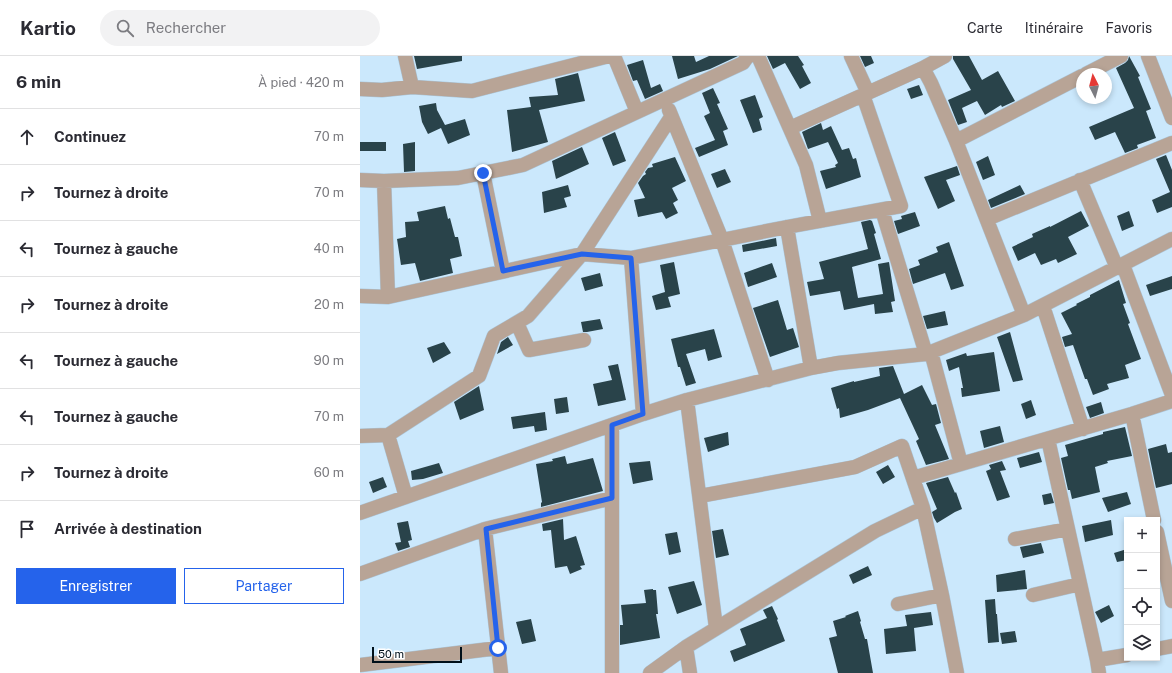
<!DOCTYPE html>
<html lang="fr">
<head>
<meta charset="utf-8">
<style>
	:root { --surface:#fff; --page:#f2f2f3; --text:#2b2b33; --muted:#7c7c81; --line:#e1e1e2; --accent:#2563eb }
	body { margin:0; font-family:"Public Sans",sans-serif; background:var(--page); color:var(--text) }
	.controls { position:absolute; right:12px; bottom:12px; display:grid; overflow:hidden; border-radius:0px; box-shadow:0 2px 6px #0003 }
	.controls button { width:36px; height:36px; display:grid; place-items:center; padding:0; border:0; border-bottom:1px solid var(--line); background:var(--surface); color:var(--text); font:20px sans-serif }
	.compass { position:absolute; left:716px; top:12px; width:36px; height:36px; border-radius:50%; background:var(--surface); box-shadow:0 2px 6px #0003; rotate:354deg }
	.scale { position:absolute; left:12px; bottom:10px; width:90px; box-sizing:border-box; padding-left:4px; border:2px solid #00101a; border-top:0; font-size:11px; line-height:14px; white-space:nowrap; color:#00101a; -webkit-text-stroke:3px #fff; paint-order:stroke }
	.stop { position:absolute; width:12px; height:12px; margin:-9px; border:3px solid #2563eb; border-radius:50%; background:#fff }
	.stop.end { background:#2563eb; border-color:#fff; box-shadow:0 1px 4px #0008 }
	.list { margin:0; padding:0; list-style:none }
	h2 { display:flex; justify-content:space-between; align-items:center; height:52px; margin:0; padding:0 16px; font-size:17px }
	h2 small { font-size:13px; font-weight:400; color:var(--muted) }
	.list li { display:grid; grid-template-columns:26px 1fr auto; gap:12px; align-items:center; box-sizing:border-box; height:56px; padding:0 16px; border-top:1px solid var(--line) }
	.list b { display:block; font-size:15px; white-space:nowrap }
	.list em { font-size:13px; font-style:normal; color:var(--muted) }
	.actions { display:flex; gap:8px; padding:12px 16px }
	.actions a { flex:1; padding:9px 0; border:1px solid var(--accent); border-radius:0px; text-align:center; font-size:14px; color:var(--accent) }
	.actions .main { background:var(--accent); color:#fff }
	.icon { flex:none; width:22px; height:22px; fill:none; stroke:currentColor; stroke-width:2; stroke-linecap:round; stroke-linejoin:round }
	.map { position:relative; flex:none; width:812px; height:617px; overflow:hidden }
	header { display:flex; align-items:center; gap:24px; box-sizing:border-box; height:56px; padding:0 20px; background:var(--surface); border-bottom:1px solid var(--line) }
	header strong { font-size:19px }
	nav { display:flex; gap:22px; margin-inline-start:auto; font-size:14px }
	.search { width:280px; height:36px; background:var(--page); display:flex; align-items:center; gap:10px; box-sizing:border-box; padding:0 14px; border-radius:22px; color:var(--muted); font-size:15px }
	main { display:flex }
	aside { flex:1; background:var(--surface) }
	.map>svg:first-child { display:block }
	.building { fill:#29434a }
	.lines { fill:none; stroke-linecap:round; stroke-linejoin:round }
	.minor-casing { stroke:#abc5d8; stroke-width:15 }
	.minor { stroke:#b8a496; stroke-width:14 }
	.route { stroke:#2563eb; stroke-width:5 }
</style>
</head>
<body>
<header>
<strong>Kartio</strong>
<div class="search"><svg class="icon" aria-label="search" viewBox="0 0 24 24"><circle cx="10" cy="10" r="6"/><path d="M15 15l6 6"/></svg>Rechercher</div>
<nav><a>Carte</a><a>Itinéraire</a><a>Favoris</a></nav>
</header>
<main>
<aside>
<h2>6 min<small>À pied · 420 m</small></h2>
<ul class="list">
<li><svg class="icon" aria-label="ahead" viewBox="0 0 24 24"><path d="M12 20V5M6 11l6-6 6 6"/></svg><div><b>Continuez</b></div><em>70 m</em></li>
<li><svg class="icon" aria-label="right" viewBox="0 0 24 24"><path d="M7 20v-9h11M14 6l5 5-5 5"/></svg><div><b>Tournez à droite</b></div><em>70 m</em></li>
<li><svg class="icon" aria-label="left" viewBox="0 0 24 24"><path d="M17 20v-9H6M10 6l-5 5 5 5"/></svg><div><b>Tournez à gauche</b></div><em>40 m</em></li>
<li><svg class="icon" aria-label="right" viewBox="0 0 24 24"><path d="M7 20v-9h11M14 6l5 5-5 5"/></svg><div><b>Tournez à droite</b></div><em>20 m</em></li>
<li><svg class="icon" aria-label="left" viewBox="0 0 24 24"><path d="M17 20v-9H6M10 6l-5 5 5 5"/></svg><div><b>Tournez à gauche</b></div><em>90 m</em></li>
<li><svg class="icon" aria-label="left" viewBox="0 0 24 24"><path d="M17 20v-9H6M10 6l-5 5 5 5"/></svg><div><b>Tournez à gauche</b></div><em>70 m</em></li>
<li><svg class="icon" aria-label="right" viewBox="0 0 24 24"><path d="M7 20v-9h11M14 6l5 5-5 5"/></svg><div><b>Tournez à droite</b></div><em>60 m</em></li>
<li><svg class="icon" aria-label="arrive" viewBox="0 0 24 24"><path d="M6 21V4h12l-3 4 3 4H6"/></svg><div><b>Arrivée à destination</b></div></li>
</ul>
<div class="actions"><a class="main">Enregistrer</a><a>Partager</a></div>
</aside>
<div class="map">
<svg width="812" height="617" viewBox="0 0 812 617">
	<rect width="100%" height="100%" fill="#cbe8fc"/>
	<path class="building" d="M 54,0 L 102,0 L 102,5 L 57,13 Z
		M 312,0 L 334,0 L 336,6 L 349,0 L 378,0 L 350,13 L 318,23 Z
		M 407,0 L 438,0 L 444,9 L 442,10 L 451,27 L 440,33 L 425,7 L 413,13 Z
		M 500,0 L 511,0 L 514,7 L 505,11 Z
		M 593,0 L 609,0 L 622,24 L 638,15 L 655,45 L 642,51 L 641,49 L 625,59 L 617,45 L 602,52 L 607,66 L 598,69 L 588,44 L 611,34 L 593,3 Z
		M 769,0 L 780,20 L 778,21 L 791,53 L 786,55 L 796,82 L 777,89 L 778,92 L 765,97 L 755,76 L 735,84 L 729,71 L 774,52 L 756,12 L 765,7 L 768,4 Z
		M 283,4 L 291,32 L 300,28 L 303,35 L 285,43 L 277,24 L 273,25 L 267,9 Z
		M 218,17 L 225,45 L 179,54 L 188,86 L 152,96 L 147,54 L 171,51 L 169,41 L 198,39 L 195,23 Z
		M 559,29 L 563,39 L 551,43 L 547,33 Z
		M 353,32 L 360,47 L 357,48 L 368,73 L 363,75 L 368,89 L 339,101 L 335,92 L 355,84 L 344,60 L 350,57 L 342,37 Z
		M 395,39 L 403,61 L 399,63 L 402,74 L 393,77 L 380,44 Z
		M 76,47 L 77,54 L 85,69 L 105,63 L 110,79 L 88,88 L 81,72 L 68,78 L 62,66 L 59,50 Z
		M 461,67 L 463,74 L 471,70 L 482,94 L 489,92 L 493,103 L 496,102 L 501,121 L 466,133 L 460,115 L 476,111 L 475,109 L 478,107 L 468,86 L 448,93 L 442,76 Z
		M 255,76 L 266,105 L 253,110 L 242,82 Z
		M 0,86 L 26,86 L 26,95 L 0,95 Z
		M 55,86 L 55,115 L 44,116 L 43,88 Z
		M 222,91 L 229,108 L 196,123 L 192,105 Z
		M 806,99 L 812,114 L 812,151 L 797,157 L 792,144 L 810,136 L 796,103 Z
		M 628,100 L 635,119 L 623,124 L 616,106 Z
		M 315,101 L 326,125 L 312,132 L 318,144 L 313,147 L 318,157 L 306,163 L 302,156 L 278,161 L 274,144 L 285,142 L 278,127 L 283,120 L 286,118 L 285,116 L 288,112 L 293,111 L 292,108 Z
		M 597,110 L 600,119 L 586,124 L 595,145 L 578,153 L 564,121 Z
		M 365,113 L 371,126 L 357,132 L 351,118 Z
		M 208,129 L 211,140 L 204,142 L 207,151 L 184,157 L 182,136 Z
		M 660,129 L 665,138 L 631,152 L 628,144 Z
		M 85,150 L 88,163 L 90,162 L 95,181 L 98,181 L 102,200 L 90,203 L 93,217 L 60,225 L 55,207 L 41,209 L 37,183 L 46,181 L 45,166 L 59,165 L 57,156 Z
		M 721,155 L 729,170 L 708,181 L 717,198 L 698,207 L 696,203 L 681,209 L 675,197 L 658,205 L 652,191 L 673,181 L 672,178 L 690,170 L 690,171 Z
		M 769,155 L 774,170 L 762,175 L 757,160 Z
		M 555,156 L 560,170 L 538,178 L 534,165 L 542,163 L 541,160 Z
		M 510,164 L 512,165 L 516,177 L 514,178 L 521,203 L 492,211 L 498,242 L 523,238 L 518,208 L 529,206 L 535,245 L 531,246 L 533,256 L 515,258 L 514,248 L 484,254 L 480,235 L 450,240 L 447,226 L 464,223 L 459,206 L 508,193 L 501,166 Z
		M 416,182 L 417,190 L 383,196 L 382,189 Z
		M 589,186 L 604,230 L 591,234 L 585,217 L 553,228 L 549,213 L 560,209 L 558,204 L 578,196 L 576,191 Z
		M 314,206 L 320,238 L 308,241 L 311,251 L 296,254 L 292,240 L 305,236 L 300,209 Z
		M 412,207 L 417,221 L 388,231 L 384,217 Z
		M 240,217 L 243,230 L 225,235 L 221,222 Z
		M 812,220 L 812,233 L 790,240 L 786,229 Z
		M 759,224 L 766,247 L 763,248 L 770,267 L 768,268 L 781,303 L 765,309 L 769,322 L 747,328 L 749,333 L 733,339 L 727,323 L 725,323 L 713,289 L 705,291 L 702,281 L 712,278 L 701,257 L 717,249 L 716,248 L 730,241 L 730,239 Z
		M 418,244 L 427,274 L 433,272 L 439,291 L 410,301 L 393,252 Z
		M 585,255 L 588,269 L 567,273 L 563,260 Z
		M 240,263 L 243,273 L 227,276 L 223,276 L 221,266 Z
		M 354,273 L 362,301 L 348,305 L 345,293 L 326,298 L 336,327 L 326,330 L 320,311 L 318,311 L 311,283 Z
		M 650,276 L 663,324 L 653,326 L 637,281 Z
		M 148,281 L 153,289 L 137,298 L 141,286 Z
		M 84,286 L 91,297 L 73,307 L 67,292 Z
		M 634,296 L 640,335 L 602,341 L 601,332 L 603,332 L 599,311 L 589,315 L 586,304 L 606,297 L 607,300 Z
		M 258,308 L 266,344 L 238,350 L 233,328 L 252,324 L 248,310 Z
		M 533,310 L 544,338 L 562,329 L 572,349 L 576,348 L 581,367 L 575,369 L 589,403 L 566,409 L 556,385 L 559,383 L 540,342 L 508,354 L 480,362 L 479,352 L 477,353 L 471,332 L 494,325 L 494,326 L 520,320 L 519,312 Z
		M 119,330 L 124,354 L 100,364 L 94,346 Z
		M 207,341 L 209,356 L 196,358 L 194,343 Z
		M 671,344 L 676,359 L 666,363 L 661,348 Z
		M 741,346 L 744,357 L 730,362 L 726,351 Z
		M 185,356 L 187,374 L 175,376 L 174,370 L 153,373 L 151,361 Z
		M 640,370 L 644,386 L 624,392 L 620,375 Z
		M 765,371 L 772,400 L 747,405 L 748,407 L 735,411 L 740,436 L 712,443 L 710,434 L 708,434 L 701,402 L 708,400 L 705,389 L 743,378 L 743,376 Z
		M 368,376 L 369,389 L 348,396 L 344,382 Z
		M 806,388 L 808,397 L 812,396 L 812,428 L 796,432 L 788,393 Z
		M 679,396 L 682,406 L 660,412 L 657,402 Z
		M 205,400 L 207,408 L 233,402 L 243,435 L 181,451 L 181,447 L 182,446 L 176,408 L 193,405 L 192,403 Z
		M 290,405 L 293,424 L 273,428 L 269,407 Z
		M 642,405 L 646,414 L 640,415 L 650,441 L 637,445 L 626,415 L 631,413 L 629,409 Z
		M 79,407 L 83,417 L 63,423 L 52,424 L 51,415 Z
		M 528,409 L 535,421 L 523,428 L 516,416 Z
		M 23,421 L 27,431 L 13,437 L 9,426 Z
		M 588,421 L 595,437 L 596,436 L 602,453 L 595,456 L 577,467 L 574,462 L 572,456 L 577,453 L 566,427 Z
		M 767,436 L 771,448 L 748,456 L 742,442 Z
		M 691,437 L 694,447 L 684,449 L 682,439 Z
		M 203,463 L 204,484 L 216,480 L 225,509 L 220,510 L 222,513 L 210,518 L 207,510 L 195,512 L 191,474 L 183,475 L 182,468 Z
		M 751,464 L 753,479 L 725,486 L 722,470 Z
		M 48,465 L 52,484 L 48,485 L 50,491 L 38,495 L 35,487 L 41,486 L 37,467 Z
		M 363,473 L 369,499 L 356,502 L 352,475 Z
		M 317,476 L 321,496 L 309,499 L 305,478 Z
		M 681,487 L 684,497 L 663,502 L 660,491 Z
		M 767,493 L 767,504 L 757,506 L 754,497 Z
		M 508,510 L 512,519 L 493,528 L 489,519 Z
		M 665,514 L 667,533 L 637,536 L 636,519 Z
		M 334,525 L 342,549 L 317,558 L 308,531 Z
		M 293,533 L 293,534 L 296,534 L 298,558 L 296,558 L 300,582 L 260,589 L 260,569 L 263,569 L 261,549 L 286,547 L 284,534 Z
		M 635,543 L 636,558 L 637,558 L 639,586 L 628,587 L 625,544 Z
		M 749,549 L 754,560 L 741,567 L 735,556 Z
		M 412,550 L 418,563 L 417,564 L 425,585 L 374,606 L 370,595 L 386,589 L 380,573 L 407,562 L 403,554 Z
		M 498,555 L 501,565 L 500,566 L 505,583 L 507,583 L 513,617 L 478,617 L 469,582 L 477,580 L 473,565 L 486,561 L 485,560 Z
		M 571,556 L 573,569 L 554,572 L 556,595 L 526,598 L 524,573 L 547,570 L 545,559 Z
		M 171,563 L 176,585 L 162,588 L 156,566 Z
		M 655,575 L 657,586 L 642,588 L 640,577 Z"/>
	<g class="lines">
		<defs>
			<path id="minor" d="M 254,0 L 277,56
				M 398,0 L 446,109 L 460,165
				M 491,0 L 508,37
				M 585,0 L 563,12 L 571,27 L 596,85 L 664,259
				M 788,0 L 812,62
				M 726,18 L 761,0
				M 52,31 L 112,35 L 249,0
				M 0,33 L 22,34 L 52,31 L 45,0
				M 309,54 L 362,184 L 408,324
				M 430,72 L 563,12
				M 596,85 L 722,20
				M 123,117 L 143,215
				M 0,124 L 24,125 L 98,122 L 163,109 L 383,7 L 388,0
				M 720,124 L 757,212
				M 24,125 L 28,241
				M 522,154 L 566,298
				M 627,163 L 812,87
				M 427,171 L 451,312
				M 271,202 L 283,358
				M 763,209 L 812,339
				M 0,240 L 28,241 L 222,198 L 271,202 L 427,171 L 541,150 L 503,39
				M 683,250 L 723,373
				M 157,267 L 169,294 L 224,284
				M 571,296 L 601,408
				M 327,344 L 356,572
				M 772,358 L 794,464
				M 252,369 L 252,617
				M 28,379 L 46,441
				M 0,380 L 28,379 L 119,320 L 134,280 L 168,260 L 222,198 L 311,61
				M 688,383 L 737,604 L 739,617
				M 553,422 L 772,358 L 812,345
				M 340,440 L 495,411 L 542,390 L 563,452 L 582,539 L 597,617
				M 0,457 L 283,358 L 327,344 L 451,312 L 478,307 L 566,298 L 664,259 L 812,183
				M 125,473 L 141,617
				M 797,476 L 812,545
				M 655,483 L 708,473
				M 0,518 L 125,473 L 252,442
				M 673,539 L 720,528
				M 538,548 L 582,539
				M 326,591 L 330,617
				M 797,593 L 812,590
				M 737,604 L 767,599
				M 0,609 L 138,592
				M 290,617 L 326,591 L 515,475 L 563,452"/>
		</defs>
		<use href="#minor" class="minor-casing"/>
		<use href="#minor" class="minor"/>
	</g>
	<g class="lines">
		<path class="route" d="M 123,117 L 143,215 L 222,198 L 271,202 L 283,358 L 252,369 L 252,442 L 126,473 L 138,592"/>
	</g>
</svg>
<div class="controls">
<button>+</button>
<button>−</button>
<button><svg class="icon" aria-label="locate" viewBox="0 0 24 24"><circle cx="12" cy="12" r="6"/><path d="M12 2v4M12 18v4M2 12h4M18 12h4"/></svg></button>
<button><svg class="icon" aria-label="layers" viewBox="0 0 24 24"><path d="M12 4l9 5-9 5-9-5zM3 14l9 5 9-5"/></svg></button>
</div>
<svg class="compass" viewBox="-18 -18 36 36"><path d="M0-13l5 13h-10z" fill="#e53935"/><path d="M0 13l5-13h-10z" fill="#7c7c81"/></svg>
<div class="scale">50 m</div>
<div class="stop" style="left:138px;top:592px"></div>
<div class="stop end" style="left:123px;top:117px"></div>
</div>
</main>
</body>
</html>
